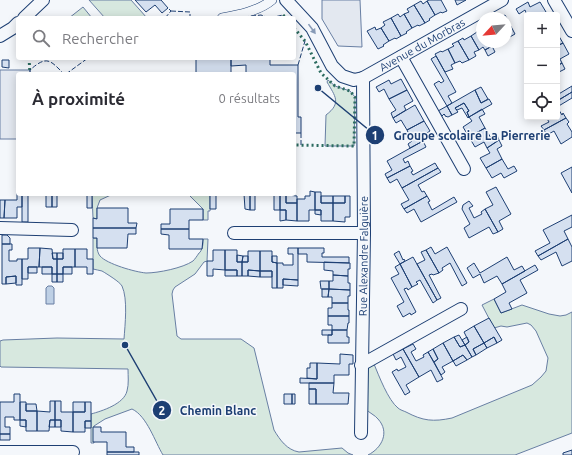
<!DOCTYPE html>
<html lang="fr">
<head>
<meta charset="utf-8">
<style>
	:root { --surface:#fff; --page:#f2f2f3; --text:#2b2b33; --muted:#7c7c81; --line:#e1e1e2 }
	body { margin:0; font-family:Ubuntu,sans-serif; background:var(--page); color:var(--text) }
	.controls { position:absolute; right:12px; top:12px; display:grid; overflow:hidden; border-radius:4px; box-shadow:0 2px 10px #0003 }
	.controls button { width:36px; height:36px; display:grid; place-items:center; padding:0; border:0; border-bottom:1px solid var(--line); background:var(--surface); color:var(--text); font:20px sans-serif }
	.compass { position:absolute; left:476px; top:12px; width:36px; height:36px; border-radius:50%; background:var(--surface); box-shadow:0 2px 10px #0003; rotate:244deg }
	.list { margin:0; padding:0; list-style:none }
	h2 { display:flex; justify-content:space-between; align-items:center; height:52px; margin:0; padding:0 16px; font-size:17px }
	h2 small { font-size:13px; font-weight:400; color:var(--muted) }
	.icon { flex:none; width:22px; height:22px; fill:none; stroke:currentColor; stroke-width:2; stroke-linecap:round; stroke-linejoin:round }
	.map { position:relative; flex:none; width:572px; height:455px; overflow:hidden }
	.search { position:absolute; background:var(--surface); box-shadow:0 2px 10px #0003; left:16px; top:16px; width:280px; height:44px; display:flex; align-items:center; gap:10px; box-sizing:border-box; padding:0 14px; border-radius:4px; color:var(--muted); font-size:15px }
	.panel { position:absolute; background:var(--surface); box-shadow:0 2px 10px #0003; left:16px; top:72px; width:280px; height:124px; border-radius:4px }
	.map>svg:first-child { display:block }
	.green { fill:#d7e8df; stroke:#687fa3 }
	.parking { fill:#e3e8f0; stroke:#687fa3 }
	.water { fill:#bed0e5; stroke:#687fa3 }
	.building { fill:#d5e0f0; stroke:#1d3f73 }
	.lines { fill:none; stroke-linecap:round; stroke-linejoin:round }
	.pedestrian-casing { stroke:#1d3f73; stroke-width:10 }
	.minor-casing { stroke:#1d3f73; stroke-width:14 }
	.pedestrian { stroke:#f4f7fb; stroke-width:9 }
	.minor { stroke:#f4f7fb; stroke-width:12 }
	.hedge { stroke:#2c6c60; stroke-width:3; stroke-dasharray:2 3; stroke-linecap:butt }
	.fence { stroke:#1d3f73; stroke-width:1; stroke-dasharray:5 2; stroke-linecap:butt }
	.oneway { fill:#889bb7 }
	.labels { text-anchor:middle; stroke-width:3; stroke-linejoin:round; paint-order:stroke }
	.street-label { font-size:11px; fill:#1d3f73; stroke:#f4f7fb }
	.leader { fill:none; stroke:#1d3f73; stroke-width:1.5 }
	.callout-dot { fill:#1d3f73; stroke:#f4f7fb; stroke-width:1.5 }
	.mark-label { font-size:12px; text-anchor:middle; font-weight:bold; fill:#fff }
	.callout-label { font-size:12px; text-anchor:middle; font-weight:bold; fill:#1d3f73; stroke:#f4f7fb; stroke-width:3; stroke-linejoin:round; paint-order:stroke }
</style>
</head>
<body>
<div class="map">
<svg width="572" height="455" viewBox="0 0 572 455">
	<rect width="100%" height="100%" fill="#f4f7fb"/>
	<path class="green" d="M 89,0 L 131,0 L 147,18 L 105,18 Z
		M 83,7 L 92,18 L 69,18 Z
		M 328,80 L 335,86 L 350,91 L 355,97 L 354,146 L 325,146 L 326,115 C 342,103 335,96 327,82 Z
		M 92,194 L 113,194 L 100,200 L 97,208 L 97,219 L 93,218 Z
		M 188,194 L 210,194 L 210,211 L 208,211 L 208,220 L 203,220 L 203,209 Z
		M 93,238 L 97,238 C 97,243 96,251 100,256 C 107,264 135,272 146,273 C 158,273 183,268 193,261 C 195,259 197,256 199,253 C 200,253 202,249 202,248 C 203,246 203,242 203,239 L 208,239 L 207,261 L 204,262 L 195,274 L 175,287 L 173,290 L 172,294 L 177,336 L 181,339 L 241,339 L 254,348 L 274,430 C 280,440 287,450 299,452 L 342,448 L 348,453 L 353,455 L 163,455 C 155,442 147,416 132,409 L 105,419 L 94,426 L 94,443 L 91,443 L 91,414 C 102,411 124,404 127,391 C 129,384 128,376 128,369 L 1,367 L 0,366 L 0,341 L 3,340 L 57,338 L 124,339 C 125,325 128,299 122,286 C 120,282 107,274 102,271 C 99,270 96,270 93,269 Z
		M 494,299 L 501,313 L 522,305 L 549,314 L 560,316 L 566,315 L 572,312 L 572,433 L 515,455 L 368,455 C 382,448 390,432 378,419 C 375,415 369,413 366,409 L 366,375 L 368,367 L 374,364 C 379,376 388,400 398,408 C 400,410 404,411 406,412 C 423,421 433,422 452,418 L 532,385 L 541,377 L 546,371 L 548,358 L 536,331 L 531,325 L 527,323 L 507,327 L 501,326 L 494,328 L 482,305 Z"/>
	<path class="parking" d="M 322,0 L 360,0 L 362,47 L 338,46 L 322,19 Z
		M 0,70 L 30,70 L 30,74 L 18,74 L 18,139 L 0,139 Z"/>
	<path class="water" d="M 48,286 L 52,286 L 54,288 L 54,304 L 46,304 L 46,288 Z"/>
	<path class="building" d="M 135,0 L 161,0 L 168,8 L 162,13 L 155,5 L 146,12 Z
		M 429,0 L 441,0 L 447,11 L 442,13 L 441,12 L 435,15 L 427,1 Z
		M 455,0 L 466,0 L 457,5 Z
		M 421,1 L 423,4 L 427,1 L 435,15 L 429,19 L 430,20 L 425,23 L 414,5 Z
		M 528,2 L 530,7 L 540,2 L 546,12 L 541,15 L 527,15 L 525,10 L 519,14 L 516,9 Z
		M 414,5 L 425,23 L 419,26 L 418,25 L 412,28 L 404,14 L 409,12 L 407,9 Z
		M 398,14 L 400,17 L 404,14 L 412,28 L 406,32 L 407,33 L 401,36 L 391,18 Z
		M 505,15 L 515,34 L 508,38 L 506,34 L 506,18 L 499,18 Z
		M 391,18 L 401,36 L 396,39 L 395,38 L 389,41 L 381,28 L 385,25 L 383,22 Z
		M 375,27 L 376,30 L 381,28 L 389,41 L 383,45 L 384,46 L 378,49 L 367,31 Z
		M 482,28 L 482,42 L 490,42 L 492,46 L 485,50 L 483,47 L 479,50 L 471,36 L 477,32 L 476,31 Z
		M 557,33 L 563,43 L 557,46 Z
		M 471,36 L 479,50 L 474,52 L 476,56 L 469,60 L 458,41 L 463,38 L 464,40 Z
		M 458,41 L 469,60 L 462,63 L 460,61 L 455,63 L 448,49 L 454,46 L 452,44 Z
		M 563,43 L 569,54 L 560,59 L 562,63 L 557,66 L 557,46 Z
		M 492,46 L 495,52 L 488,56 L 485,50 Z
		M 448,49 L 455,63 L 451,65 L 453,69 L 445,72 L 435,54 L 441,51 L 442,52 Z
		M 436,56 L 456,92 L 448,96 L 452,103 L 447,106 L 434,84 L 439,81 L 441,83 L 444,81 L 431,59 Z
		M 190,58 L 231,58 L 231,74 L 196,74 L 196,58 Z
		M 231,58 L 270,58 L 270,65 L 298,65 L 298,117 L 301,117 L 301,133 L 294,133 L 294,74 L 246,74 L 246,65 L 231,66 Z
		M 2,60 L 9,60 L 9,68 L 2,67 Z
		M 562,63 L 565,69 L 557,73 L 557,66 Z
		M 401,79 L 407,90 L 389,99 L 384,89 L 379,92 L 376,87 L 389,80 L 391,84 Z
		M 572,86 L 572,92 L 557,101 L 557,95 Z
		M 481,87 L 488,99 L 481,103 L 475,90 Z
		M 407,90 L 413,101 L 404,106 L 406,110 L 393,118 L 391,113 L 396,110 L 389,99 Z
		M 475,90 L 481,103 L 489,99 L 492,104 L 469,117 L 467,112 L 469,111 L 464,103 L 455,108 L 458,112 L 452,115 L 447,106 Z
		M 572,92 L 572,98 L 557,107 L 562,115 L 563,113 L 566,118 L 544,130 L 541,126 L 549,122 L 546,117 L 557,117 L 557,101 Z
		M 464,103 L 469,111 L 467,112 L 469,117 L 468,118 L 462,108 L 457,110 L 455,108 Z
		M 415,105 L 424,121 L 407,130 L 401,120 L 396,123 L 393,118 Z
		M 447,106 L 452,115 L 448,117 L 445,116 L 445,115 L 444,114 L 442,116 L 438,111 Z
		M 482,109 L 485,114 L 479,117 L 485,128 L 469,137 L 463,127 L 472,121 L 469,117 Z
		M 566,118 L 569,122 L 567,124 L 572,132 L 572,137 L 561,144 L 554,131 L 547,135 L 544,130 Z
		M 424,121 L 430,131 L 421,137 L 423,141 L 410,148 L 408,144 L 412,141 L 407,130 Z
		M 485,128 L 491,138 L 497,135 L 499,140 L 487,148 L 484,142 L 475,147 L 469,137 Z
		M 499,140 L 502,146 L 497,149 L 502,159 L 486,168 L 480,158 L 490,153 L 487,148 Z
		M 423,141 L 426,147 L 403,159 L 405,163 L 408,161 L 410,166 L 387,178 L 385,174 L 392,170 L 387,161 Z
		M 502,159 L 508,169 L 514,166 L 517,171 L 504,178 L 501,173 L 492,178 L 486,168 Z
		M 435,163 L 438,168 L 402,188 L 397,179 L 390,183 L 387,178 L 410,166 L 413,171 L 411,172 L 413,175 Z
		M 572,167 L 572,193 L 561,173 Z
		M 438,168 L 441,172 L 418,185 L 422,192 L 424,191 L 427,196 L 404,209 L 401,204 L 409,200 L 402,188 Z
		M 496,187 L 511,214 L 499,221 L 503,229 L 498,232 L 485,209 L 493,205 L 486,192 Z
		M 310,191 L 315,192 L 315,210 L 309,210 L 309,221 L 297,221 L 297,199 L 305,199 L 305,196 L 310,196 Z
		M 315,192 L 321,192 L 321,203 L 333,203 L 333,221 L 321,221 L 321,210 L 315,210 Z
		M 17,193 L 18,193 L 18,194 L 22,194 L 22,207 L 17,207 L 17,218 L 4,218 L 5,200 L 17,200 Z
		M 22,194 L 28,194 L 28,222 L 22,222 Z
		M 46,194 L 52,194 L 52,207 L 46,207 Z
		M 52,194 L 57,194 L 57,207 L 52,207 Z
		M 87,194 L 92,194 L 92,208 L 87,208 Z
		M 210,194 L 216,194 L 216,209 L 210,209 Z
		M 244,194 L 250,194 L 250,210 L 245,209 Z
		M 250,194 L 255,194 L 255,210 L 250,210 Z
		M 274,194 L 280,194 L 280,210 L 274,210 Z
		M 280,195 L 286,195 L 286,203 L 297,203 L 297,221 L 286,220 L 286,210 L 280,210 Z
		M 286,195 L 297,196 L 297,203 L 286,203 Z
		M 321,196 L 333,196 L 333,203 L 321,203 Z
		M 333,196 L 345,196 L 345,203 L 333,203 Z
		M 345,196 L 350,196 L 350,217 L 345,217 L 345,222 L 333,221 L 333,203 L 345,203 Z
		M 427,196 L 430,201 L 428,202 L 432,210 L 454,197 L 457,202 L 421,222 L 414,209 L 407,213 L 404,209 Z
		M 0,200 L 5,200 L 4,218 L 0,218 Z
		M 469,201 L 473,206 L 469,208 L 474,218 L 482,214 L 481,212 L 485,209 L 498,232 L 493,234 L 489,227 L 469,238 L 464,228 L 470,224 L 462,209 L 463,205 Z
		M 97,208 L 128,208 L 128,223 L 137,223 L 136,228 L 93,228 L 93,218 L 97,219 Z
		M 170,209 L 203,209 L 203,220 L 189,220 L 189,229 L 161,229 L 161,224 L 170,224 Z
		M 280,210 L 286,210 L 286,220 L 280,221 Z
		M 315,210 L 321,210 L 321,215 L 315,214 Z
		M 572,215 L 572,227 L 564,231 L 568,239 L 538,256 L 535,251 L 550,243 L 543,230 Z
		M 93,228 L 136,228 L 136,234 L 128,234 L 127,248 L 97,248 L 97,238 L 93,238 Z
		M 161,229 L 189,229 L 189,239 L 203,239 L 202,249 L 169,249 L 169,235 L 161,234 Z
		M 2,235 L 7,235 L 10,238 L 10,244 L 2,244 Z
		M 568,239 L 572,247 L 572,261 L 562,266 L 556,252 L 541,260 L 538,256 Z
		M 2,244 L 12,244 L 12,250 L 9,250 L 9,261 L 17,261 L 17,259 L 22,259 L 22,285 L 16,285 L 16,276 L 6,277 L 6,284 L 2,284 Z
		M 431,247 L 435,254 L 447,247 L 467,283 L 462,286 L 450,263 L 442,268 L 443,270 L 439,273 L 426,250 Z
		M 28,248 L 40,248 L 39,267 L 28,267 L 28,279 L 22,279 L 22,259 L 28,259 Z
		M 40,248 L 52,249 L 53,259 L 57,259 L 57,274 L 52,274 L 52,267 L 39,267 Z
		M 288,248 L 298,248 L 298,280 L 283,279 L 283,288 L 277,288 L 277,263 L 283,263 L 283,265 L 293,265 L 293,254 L 288,254 Z
		M 298,248 L 324,248 L 324,253 L 322,253 L 322,257 L 349,257 L 349,263 L 307,262 L 307,254 L 298,254 Z
		M 63,249 L 75,249 L 75,267 L 63,267 L 63,274 L 57,274 L 57,259 L 63,259 Z
		M 75,249 L 87,249 L 87,259 L 93,259 L 93,274 L 87,274 L 87,267 L 75,267 Z
		M 213,250 L 225,250 L 225,270 L 213,269 L 213,276 L 207,276 L 207,261 L 213,261 Z
		M 225,250 L 237,250 L 237,262 L 242,262 L 242,276 L 237,276 L 237,270 L 225,270 Z
		M 426,250 L 439,273 L 433,275 L 432,274 L 429,275 L 441,298 L 437,300 L 417,264 L 425,260 L 421,252 Z
		M 248,251 L 260,251 L 260,271 L 248,270 L 248,276 L 242,276 L 242,262 L 248,262 Z
		M 260,251 L 272,251 L 272,262 L 277,263 L 277,288 L 272,288 L 272,271 L 260,271 Z
		M 399,251 L 403,260 L 404,259 L 405,261 L 400,264 L 394,254 Z
		M 52,253 L 57,253 L 57,259 L 53,259 Z
		M 57,253 L 63,253 L 63,259 L 57,259 Z
		M 237,255 L 243,256 L 242,262 L 237,262 Z
		M 243,256 L 248,256 L 248,262 L 242,262 Z
		M 272,256 L 277,256 L 277,263 L 272,262 Z
		M 413,257 L 437,300 L 433,303 L 420,280 L 416,282 L 418,284 L 412,287 L 400,264 Z
		M 507,257 L 514,270 L 522,266 L 525,271 L 502,284 L 497,276 L 484,283 L 480,274 L 473,278 L 467,268 L 474,263 L 480,273 Z
		M 324,262 L 350,263 L 350,269 L 348,269 L 348,276 L 333,275 L 333,271 L 324,270 Z
		M 400,264 L 412,287 L 408,290 L 407,288 L 404,289 L 416,312 L 411,315 L 410,313 L 403,317 L 397,306 L 404,302 L 391,278 L 399,274 L 395,267 Z
		M 535,265 L 538,270 L 520,280 L 527,293 L 509,303 L 512,309 L 501,313 L 494,299 L 506,292 L 502,284 Z
		M 28,267 L 37,267 L 37,273 L 28,273 Z
		M 42,267 L 52,267 L 52,274 L 42,274 Z
		M 63,267 L 72,267 L 72,274 L 63,274 Z
		M 225,270 L 237,270 L 237,276 L 225,276 Z
		M 248,270 L 260,271 L 260,277 L 248,276 Z
		M 260,271 L 272,271 L 272,277 L 260,277 Z
		M 52,274 L 57,274 L 57,282 L 52,282 Z
		M 57,274 L 63,274 L 63,282 L 57,282 Z
		M 333,275 L 348,276 L 348,283 L 350,283 L 350,290 L 329,289 L 329,281 L 333,281 Z
		M 16,276 L 16,283 L 6,284 L 6,277 Z
		M 283,279 L 298,280 L 298,286 L 283,285 Z
		M 320,281 L 329,281 L 329,289 L 321,289 Z
		M 322,289 L 329,289 L 328,297 L 322,297 Z
		M 329,289 L 350,290 L 350,296 L 348,296 L 348,303 L 332,303 L 332,297 L 328,297 Z
		M 332,303 L 348,303 L 348,310 L 349,310 L 349,316 L 328,316 L 328,308 L 332,308 Z
		M 328,316 L 349,316 L 349,323 L 348,323 L 347,330 L 332,330 L 332,325 L 328,325 Z
		M 489,318 L 502,340 L 497,343 L 494,337 L 484,343 L 474,326 Z
		M 474,326 L 484,343 L 473,349 L 476,355 L 472,357 L 465,345 L 469,342 L 464,332 Z
		M 322,330 L 332,330 L 332,335 L 322,335 Z
		M 332,330 L 347,330 L 347,337 L 349,337 L 349,343 L 328,343 L 328,335 L 332,335 Z
		M 459,335 L 465,345 L 460,347 L 454,337 Z
		M 454,337 L 460,347 L 465,345 L 472,357 L 467,360 L 463,355 L 453,361 L 443,343 Z
		M 467,337 L 469,342 L 465,345 L 462,340 Z
		M 494,337 L 497,343 L 487,348 L 484,343 Z
		M 443,343 L 453,361 L 442,367 L 445,372 L 441,375 L 434,362 L 438,359 L 433,349 Z
		M 484,343 L 487,348 L 476,355 L 473,349 Z
		M 413,344 L 416,349 L 411,352 L 416,361 L 424,357 L 423,355 L 428,352 L 443,379 L 437,382 L 431,370 L 419,377 L 403,349 Z
		M 403,349 L 419,377 L 406,385 L 410,392 L 405,395 L 392,372 L 397,369 L 398,371 L 406,367 L 401,357 L 396,360 L 393,354 Z
		M 433,349 L 438,359 L 434,362 L 428,352 Z
		M 340,354 L 353,355 L 353,364 L 349,364 L 349,375 L 334,375 L 334,383 L 300,383 L 300,378 L 317,379 L 317,363 L 340,364 Z
		M 463,355 L 467,360 L 456,366 L 453,361 Z
		M 310,363 L 317,363 L 317,379 L 307,378 L 307,368 L 310,368 Z
		M 309,383 L 334,383 L 333,393 L 349,393 L 348,404 L 316,404 L 316,389 L 309,389 Z
		M 309,389 L 316,389 L 316,404 L 309,404 Z
		M 14,394 L 20,394 L 20,420 L 14,420 L 14,417 L 5,417 L 5,427 L 10,427 L 10,434 L 0,434 L 0,402 L 14,402 Z
		M 284,394 L 292,394 L 292,404 L 284,404 Z
		M 292,394 L 295,394 L 295,404 L 292,404 Z
		M 50,401 L 55,401 L 55,420 L 50,420 L 49,431 L 37,431 L 37,411 L 50,412 Z
		M 55,401 L 61,401 L 61,412 L 73,412 L 73,432 L 61,431 L 61,420 L 55,420 Z
		M 20,402 L 26,402 L 26,411 L 37,411 L 37,431 L 26,431 L 26,420 L 20,420 Z
		M 73,402 L 85,402 L 85,412 L 73,412 Z
		M 85,402 L 91,402 L 91,421 L 85,421 L 85,432 L 73,432 L 73,412 L 85,412 Z
		M 26,404 L 36,404 L 37,411 L 26,411 Z
		M 20,420 L 26,420 L 26,427 L 20,426 Z
		M 50,420 L 55,420 L 55,427 L 49,427 Z
		M 55,420 L 61,420 L 61,427 L 55,427 Z
		M 85,421 L 91,421 L 91,428 L 85,428 Z
		M 93,427 L 101,427 L 101,432 L 126,432 L 126,447 L 134,447 L 134,452 L 107,452 L 107,442 L 93,442 Z
		M 0,434 L 10,434 L 10,440 L 0,440 Z
		M 572,450 L 572,455 L 563,455 L 563,453 Z
		M 107,452 L 139,452 L 139,455 L 107,455 Z"/>
	<g class="lines">
		<defs>
			<path id="pedestrian" d="M 222,18 C 238,15 259,11 272,0"/>
			<g id="minor">
				<path id="s1" d="M 286,0 L 312,28 L 332,66 L 342,76 L 354,80 L 363,78 L 502,0"/>
				<path d="M 554,0 L 572,31"/>
				<path d="M 24,18 L 43,0"/>
				<path d="M 0,36 L 13,28 L 18,23"/>
				<path d="M 401,57 L 464,169"/>
				<path d="M 0,228 L 72,230"/>
				<path d="M 234,233 L 364,233"/>
				<path d="M 361,365 L 461,309"/>
				<path id="s2" d="M 361,433 L 364,233 L 363,78"/>
				<path d="M 0,452 L 73,452"/>
			</g>
		</defs>
		<use href="#pedestrian" class="pedestrian-casing"/>
		<use href="#minor" class="minor-casing"/>
		<use href="#pedestrian" class="pedestrian"/>
		<use href="#minor" class="minor"/>
		<path class="hedge" d="M 283,15 L 286,18
			M 294,28 L 305,41 L 321,73 L 335,86 L 350,91 L 355,97 L 354,146 L 294,145
			M 29,58 L 30,74"/>
		<path class="fence" d="M 171,11 L 190,12 L 190,18
			M 244,17 L 261,15 L 269,18
			M 165,18 L 171,11 L 168,8
			M 270,18 L 283,15
			M 298,65 L 305,41
			M 30,74 L 30,70 C 47,55 50,60 64,74
			M 66,74 L 88,58
			M 301,145 L 301,133"/>
	</g>
	<defs><path id="oneway-solid" d="M-6-.8H1V-3.2L6.5 0L1 3.2V.8H-6Z"/></defs>
	<use class="oneway" href="#oneway-solid" transform="translate(312 29) rotate(54)"/>
	<g class="labels">
		<g class="street-label">
			<text dy="4" stroke="none"><textPath href="#s1" startOffset="185">Avenue du Morbras</textPath></text>
			<text dy="4" stroke="none"><textPath href="#s2" startOffset="177">Rue Alexandre Falguière</textPath></text>
		</g>
	</g>
	<path class="leader" d="M318 88L375 135M125 345L162 410"/>
	<g class="callout-dot">
		<circle cx="318" cy="88" r="4"/>
		<circle cx="125" cy="345" r="4"/>
		<circle cx="375" cy="135" r="10"/>
		<circle cx="162" cy="410" r="10"/>
	</g>
	<g class="mark-label">
		<text x="375" y="140">1</text>
		<text x="162" y="415">2</text>
	</g>
	<g class="callout-label">
		<text x="472" y="140">Groupe scolaire La Pierrerie</text>
		<text x="218" y="415">Chemin Blanc</text>
	</g>
</svg>
<div class="controls">
<button>+</button>
<button>−</button>
<button><svg class="icon" aria-label="locate" viewBox="0 0 24 24"><circle cx="12" cy="12" r="6"/><path d="M12 2v4M12 18v4M2 12h4M18 12h4"/></svg></button>
</div>
<svg class="compass" viewBox="-18 -18 36 36"><path d="M0-13l5 13h-10z" fill="#e53935"/><path d="M0 13l5-13h-10z" fill="#7c7c81"/></svg>
<div class="search"><svg class="icon" aria-label="search" viewBox="0 0 24 24"><circle cx="10" cy="10" r="6"/><path d="M15 15l6 6"/></svg>Rechercher</div>
<section class="panel">
<h2>À proximité<small>0 résultats</small></h2>
<ul class="list">
</ul>
</section>
</div>
</body>
</html>
